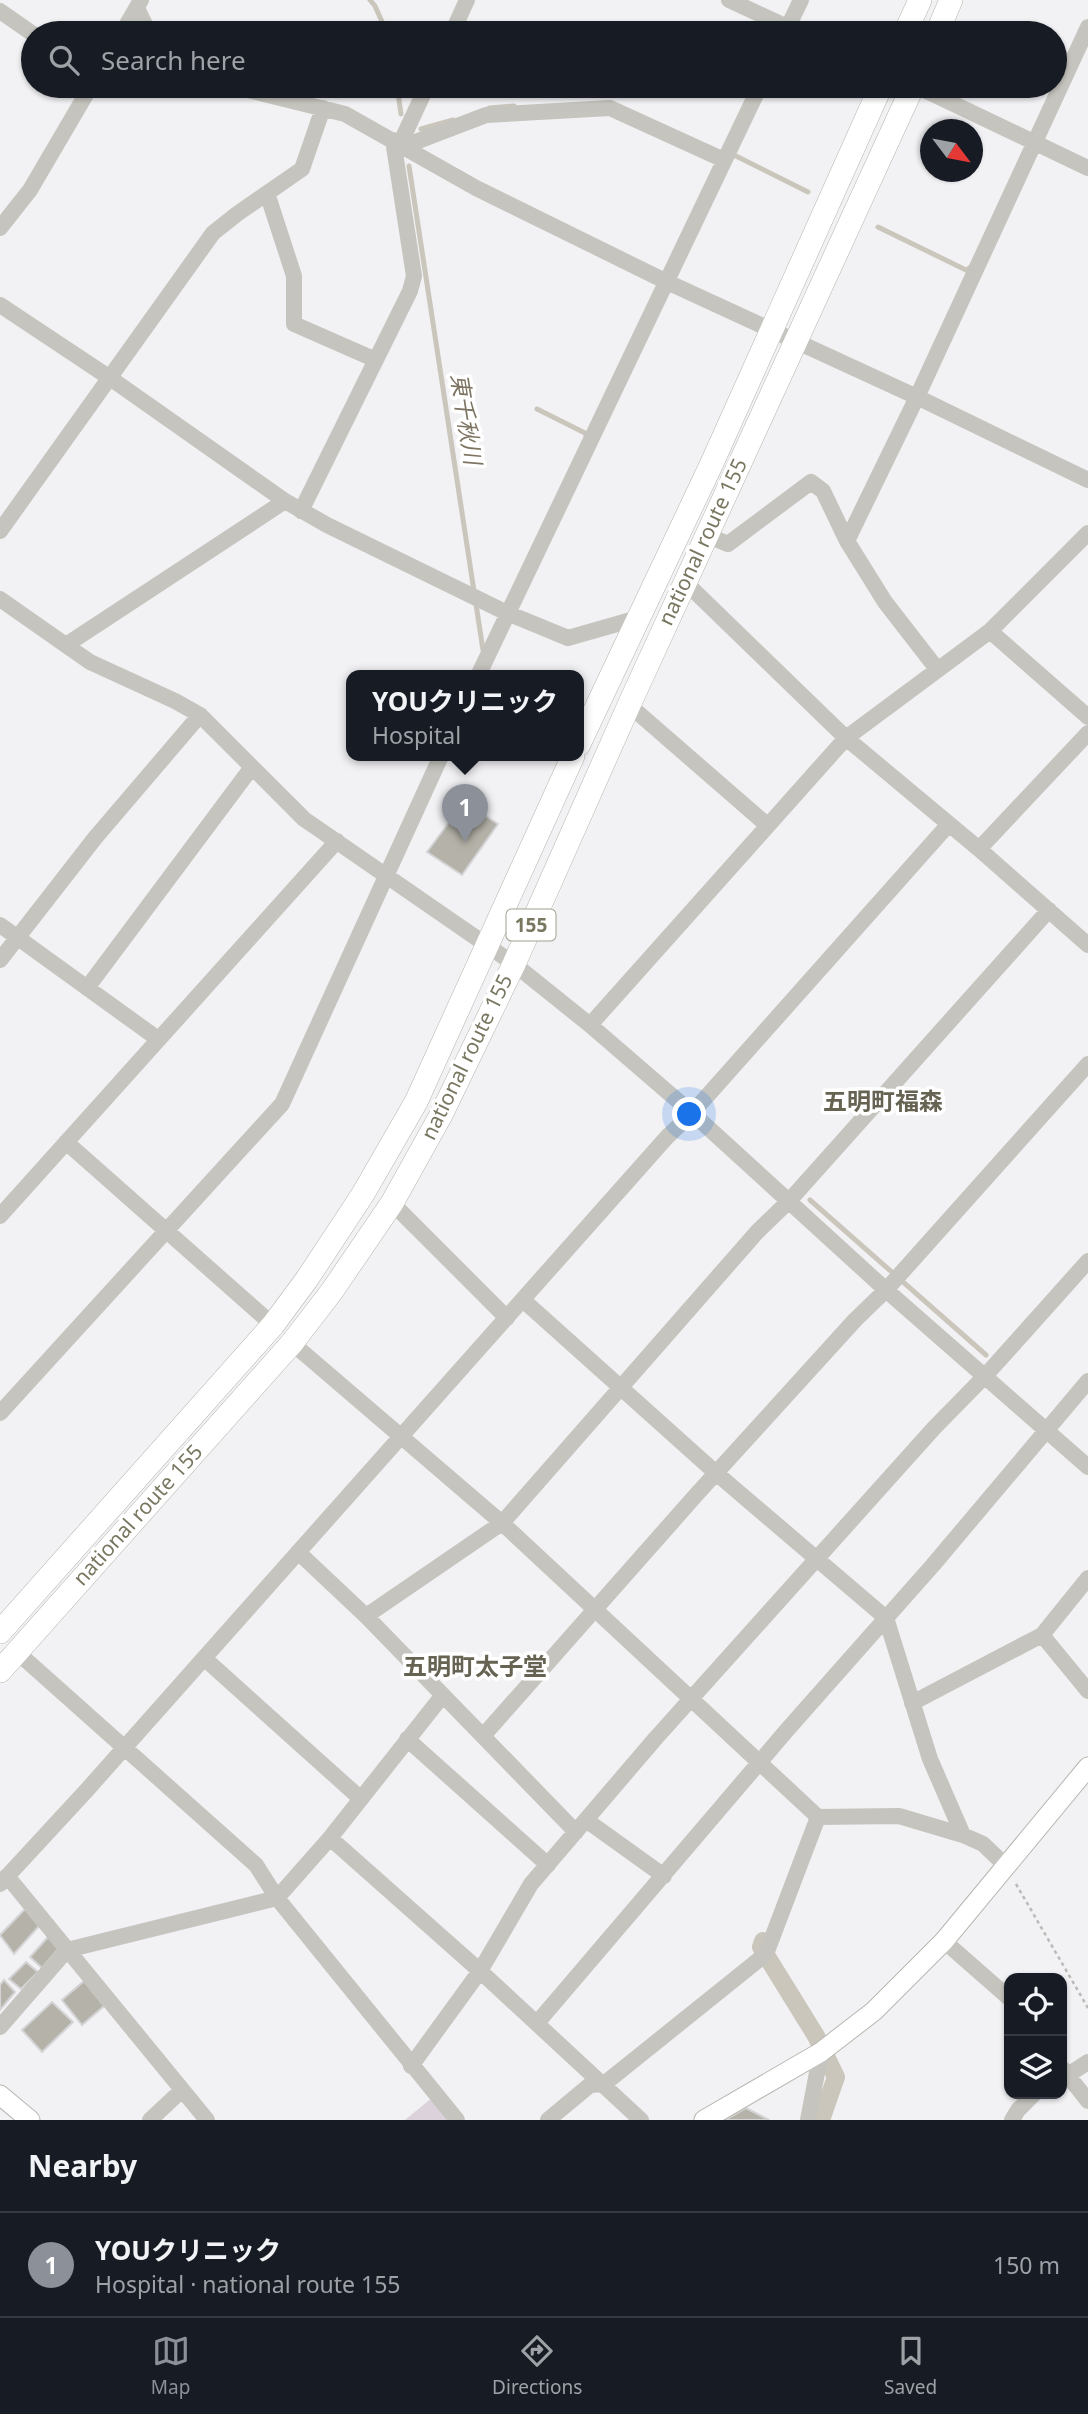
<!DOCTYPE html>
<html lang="en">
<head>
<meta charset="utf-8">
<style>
	:root { --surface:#171b24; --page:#20242c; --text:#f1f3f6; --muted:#9ea1a6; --line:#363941; --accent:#8c9099 }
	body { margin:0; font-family:"Noto Sans","Noto Sans JP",sans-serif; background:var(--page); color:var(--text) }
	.controls { position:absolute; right:21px; bottom:21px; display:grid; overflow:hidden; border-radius:14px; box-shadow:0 2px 5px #0004 }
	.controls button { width:63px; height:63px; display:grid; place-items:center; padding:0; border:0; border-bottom:2px solid var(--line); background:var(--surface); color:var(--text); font:35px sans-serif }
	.compass { position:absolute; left:920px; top:119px; width:63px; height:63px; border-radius:50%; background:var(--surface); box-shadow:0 2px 5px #0004; rotate:122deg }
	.you { position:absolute; left:690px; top:1115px; width:24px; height:24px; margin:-18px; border:5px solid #fff; border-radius:50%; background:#1a73e8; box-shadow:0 0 0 10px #1a73e833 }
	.badge { display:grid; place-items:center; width:46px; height:46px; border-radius:50%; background:var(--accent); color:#fff; font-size:23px; font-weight:700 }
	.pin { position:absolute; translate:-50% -58px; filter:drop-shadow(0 2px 4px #0008) }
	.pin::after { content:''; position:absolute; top:37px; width:24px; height:21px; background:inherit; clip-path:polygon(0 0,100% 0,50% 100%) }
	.popup { position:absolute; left:346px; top:670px; width:238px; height:91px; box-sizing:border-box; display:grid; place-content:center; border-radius:14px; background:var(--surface); filter:drop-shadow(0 2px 5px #0005); font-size:23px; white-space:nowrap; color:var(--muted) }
	.popup b { font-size:26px; color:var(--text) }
	.popup::after { content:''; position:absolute; left:50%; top:100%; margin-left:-14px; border:14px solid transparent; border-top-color:var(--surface) }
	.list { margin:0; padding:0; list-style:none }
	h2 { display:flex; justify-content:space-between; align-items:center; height:91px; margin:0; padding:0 28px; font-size:30px }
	h2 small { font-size:23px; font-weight:400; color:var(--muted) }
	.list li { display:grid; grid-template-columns:46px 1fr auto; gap:21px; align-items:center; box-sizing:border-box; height:105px; padding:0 28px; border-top:2px solid var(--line) }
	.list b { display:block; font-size:26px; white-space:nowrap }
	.list p { margin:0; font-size:23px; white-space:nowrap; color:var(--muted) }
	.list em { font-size:23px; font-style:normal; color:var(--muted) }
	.icon { flex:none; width:38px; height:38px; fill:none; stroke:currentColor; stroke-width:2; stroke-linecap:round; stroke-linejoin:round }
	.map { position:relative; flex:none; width:1088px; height:2120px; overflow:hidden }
	.search { position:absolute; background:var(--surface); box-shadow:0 2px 5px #0004; left:21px; right:21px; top:21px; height:77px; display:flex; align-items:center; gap:18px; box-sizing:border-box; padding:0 24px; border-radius:38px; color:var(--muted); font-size:26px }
	.sheet { height:196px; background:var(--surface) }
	nav { display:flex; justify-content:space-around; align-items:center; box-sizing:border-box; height:98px; border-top:2px solid var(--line); background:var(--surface); font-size:19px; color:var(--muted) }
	nav a { display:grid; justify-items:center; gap:4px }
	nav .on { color:var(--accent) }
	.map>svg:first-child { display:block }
	.green { fill:#dbd2db }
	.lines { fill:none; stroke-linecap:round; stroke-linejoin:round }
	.stream { stroke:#cac6bc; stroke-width:5 }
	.canal { stroke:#cac6bc; stroke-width:18 }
	.building { fill:#b5b3a9; stroke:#d4d4d6; stroke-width:2 }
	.major-casing { stroke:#b7b6af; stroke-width:21 }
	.highway-casing { stroke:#b6b5af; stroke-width:24 }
	.path { stroke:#bbbab6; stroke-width:2.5; stroke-dasharray:3.5 3.5; stroke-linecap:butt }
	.minor { stroke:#c5c4be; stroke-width:16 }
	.major { stroke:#fff; stroke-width:19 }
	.highway { stroke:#fff; stroke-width:23 }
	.labels { text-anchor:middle; stroke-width:7; stroke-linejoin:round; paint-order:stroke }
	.shield { fill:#fff; stroke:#a2a090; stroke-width:2 }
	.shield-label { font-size:19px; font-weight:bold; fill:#7a7761 }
	.street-label { font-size:21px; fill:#7a7761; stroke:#fff }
	.water-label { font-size:23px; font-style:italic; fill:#7d7461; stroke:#fff }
	.quarter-label { font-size:24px; font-weight:bold; fill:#666352; stroke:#fff }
</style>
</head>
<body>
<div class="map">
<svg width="1088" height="2120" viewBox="0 0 1088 2120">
	<rect width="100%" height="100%" fill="#f2f1f4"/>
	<path class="green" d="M 433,2097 L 453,2120 L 405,2120 Z"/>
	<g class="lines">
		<path class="stream" d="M 370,0 L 375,6 L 387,33
			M 397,86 L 401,114
			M 489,108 L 514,106
			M 421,129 L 453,120
			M 736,156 L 808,192
			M 409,166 L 483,650
			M 878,227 L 968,271 L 969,268
			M 537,409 L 587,434 L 586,436
			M 810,1200 L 986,1355"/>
		<path class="canal" d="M 763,1941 L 761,1947 L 816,2036 L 836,2077 L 821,2120"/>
	</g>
	<path class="building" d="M 464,802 L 498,824 L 462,875 L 427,852 Z
		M 25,1909 L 39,1926 L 14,1954 L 0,1935 Z
		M 48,1937 L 59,1948 L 42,1968 L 30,1957 Z
		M 26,1962 L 38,1972 L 21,1989 L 9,1979 Z
		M 4,1980 L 15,1992 L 0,2010 L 0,1985 Z
		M 84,1981 L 104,2006 L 82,2025 L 62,2000 Z
		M 52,2002 L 73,2022 L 42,2052 L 22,2030 Z
		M 746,2108 L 769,2120 L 725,2120 Z"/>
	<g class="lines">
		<defs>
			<path id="major" d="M 0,2095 L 30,2120
				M 704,2120 L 821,2052 L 874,2011 L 944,1941 L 1088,1767"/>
			<path id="highway" d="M 905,33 L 920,0
				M 937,33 L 951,0
				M 579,744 L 712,463 L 881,86
				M 0,1632 L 273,1325 L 307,1279 L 363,1194 L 416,1102 L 573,756
				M 0,1671 L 292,1343 L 332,1291 L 392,1203 L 441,1115 L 514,964 L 629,705 L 913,86"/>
		</defs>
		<use href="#major" class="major-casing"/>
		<use href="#highway" class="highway-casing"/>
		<path class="path" d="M 1016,1884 L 1088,2008"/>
		<path class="minor" d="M 729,0 L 800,33
			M 137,8 L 149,33
			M 0,11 L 33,34
			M 122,33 L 141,0
			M 452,33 L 467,0
			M 785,33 L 801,0
			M 232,86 L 345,114 L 476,188 L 665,281 L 917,397 L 1088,480
			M 916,86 L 1088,168
			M 400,144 L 427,86
			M 405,146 L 486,115 L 610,108 L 724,160
			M 267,193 L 294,276 L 294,324 L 376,360
			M 0,228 L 30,190 L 91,86
			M 0,305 L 110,378 L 285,501 L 327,525 L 507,613 L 568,638 L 638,618
			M 301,511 L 410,291 L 414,276 L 393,140
			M 0,531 L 213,233 L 237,214 L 302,169 L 323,108
			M 706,535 L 728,544 L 811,482 L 823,491 L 847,541 L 885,602 L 937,669
			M 847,541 L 917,397 L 1088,27
			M 685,582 L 846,738 L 979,849 L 1088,945
			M 0,599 L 90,662 L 175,701 L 200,715 L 304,819 L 514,964 L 590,1025 L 692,1113 L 886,1290 L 1088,1467
			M 990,631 L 1088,717
			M 66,645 L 285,501
			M 478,676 L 760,86
			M 629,705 L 767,825
			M 979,849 L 1088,733
			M 0,925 L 158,1039
			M 0,960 L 95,838 L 200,715
			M 87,988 L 252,767
			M 590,1025 L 846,738 L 990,631 L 1088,533
			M 66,1142 L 273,1325
			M 392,1203 L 507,1318
			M 0,1216 L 337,841
			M 523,1300 L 716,1473 L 886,1618 L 930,1759 L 963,1835
			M 292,1343 L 502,1523 L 818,1817 L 766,1954 L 604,2084 L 590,2085 L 548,2120
			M 0,1413 L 282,1104 L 441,756
			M 298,1552 L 366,1616 L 576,1832
			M 366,1616 L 502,1523 L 757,1232 L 789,1201 L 1049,910
			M 1042,1635 L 1088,1691
			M 17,1652 L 256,1865 L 277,1898 L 457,2120
			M 204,1658 L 361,1799
			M 912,1703 L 1042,1635 L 1088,1578
			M 483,1736 L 696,1495 L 855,1320 L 886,1290 L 1088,1064
			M 407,1739 L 548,1865
			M 818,1817 L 899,1816 L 963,1835 L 983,1844 L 1006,1866
			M 586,1820 L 664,1876
			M 330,1838 L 480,1971 L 641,2120
			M 7,1876 L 207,2120
			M 0,1884 L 86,1791 L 667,1137 L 692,1113 L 949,824
			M 944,1941 L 1009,1998
			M 537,2023 L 787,1730 L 933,1565 L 1088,1381
			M 0,2027 L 67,1950 L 277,1898 L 330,1838 L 443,1695
			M 411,2066 L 480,1971 L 531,1884 L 655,1739 L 934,1428 L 985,1376 L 1088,1261
			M 1062,2068 L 1088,2101
			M 1068,2075 L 1088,2062
			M 150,2120 L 181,2091
			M 808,2120 L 821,2052
			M 1012,2120 L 1018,2110 L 1034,2094"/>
		<use href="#major" class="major"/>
		<use href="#highway" class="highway"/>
	</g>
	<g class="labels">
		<rect class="shield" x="506.5" y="909.5" width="49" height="31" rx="5"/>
		<g class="shield-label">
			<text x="531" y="932">155</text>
		</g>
		<g class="street-label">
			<text transform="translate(703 542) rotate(-65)" y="7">national route 155</text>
			<text transform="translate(467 1057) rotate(-64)" y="7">national route 155</text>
			<text transform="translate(138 1515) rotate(-48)" y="7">national route 155</text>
		</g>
		<g class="water-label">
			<text transform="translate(466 419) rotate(81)" y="8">東千秋川</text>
		</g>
		<g class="quarter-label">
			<text x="883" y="1110">五明町福森</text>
			<text x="475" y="1675">五明町太子堂</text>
		</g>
	</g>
</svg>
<div class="controls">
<button><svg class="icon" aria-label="locate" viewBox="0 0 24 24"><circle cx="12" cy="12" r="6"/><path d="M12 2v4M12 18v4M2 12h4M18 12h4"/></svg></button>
<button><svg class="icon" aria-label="layers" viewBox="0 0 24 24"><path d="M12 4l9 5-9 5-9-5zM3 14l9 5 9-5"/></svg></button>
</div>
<svg class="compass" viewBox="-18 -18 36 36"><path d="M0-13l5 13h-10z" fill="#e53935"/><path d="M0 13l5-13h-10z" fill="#9ea1a6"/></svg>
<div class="you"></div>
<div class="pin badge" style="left:465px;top:842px">1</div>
<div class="popup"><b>YOUクリニック</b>Hospital</div>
<div class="search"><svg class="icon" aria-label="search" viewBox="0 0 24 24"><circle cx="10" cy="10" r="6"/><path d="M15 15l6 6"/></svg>Search here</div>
</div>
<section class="sheet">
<h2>Nearby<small></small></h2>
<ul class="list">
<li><span class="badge">1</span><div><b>YOUクリニック</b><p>Hospital · national route 155</p></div><em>150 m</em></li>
</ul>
</section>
<nav>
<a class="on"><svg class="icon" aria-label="map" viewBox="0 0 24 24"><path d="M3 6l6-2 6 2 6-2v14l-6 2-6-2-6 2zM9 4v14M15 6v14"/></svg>Map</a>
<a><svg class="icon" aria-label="directions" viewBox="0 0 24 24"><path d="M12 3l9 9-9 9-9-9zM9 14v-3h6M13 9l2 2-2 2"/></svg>Directions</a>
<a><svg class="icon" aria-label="saved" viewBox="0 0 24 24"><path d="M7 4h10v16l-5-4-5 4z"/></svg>Saved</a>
</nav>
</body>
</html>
